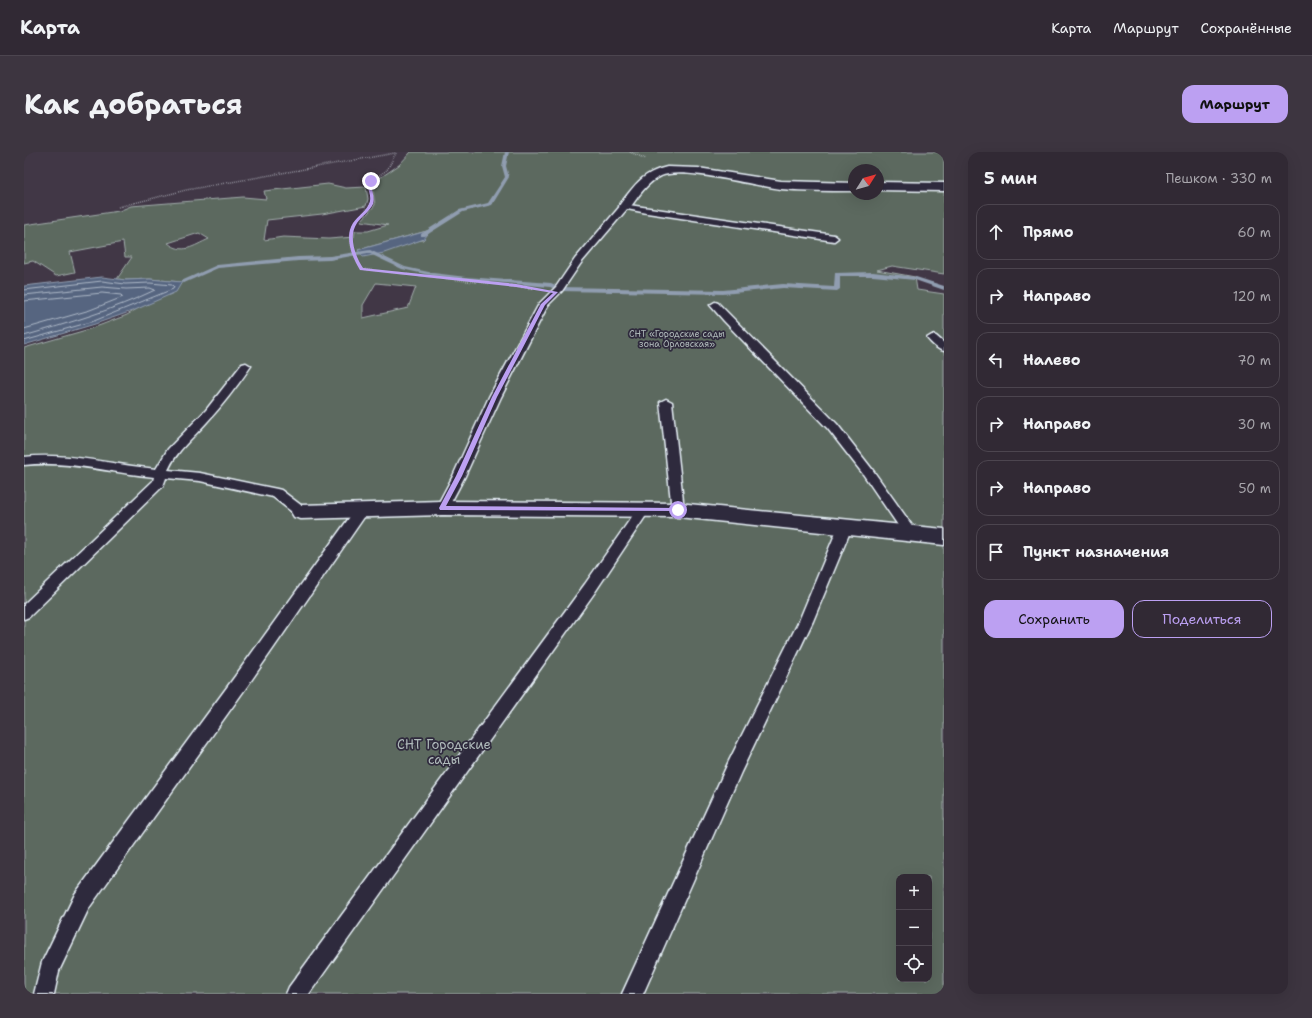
<!DOCTYPE html>
<html lang="ru">
<head>
<meta charset="utf-8">
<style>
	:root { --surface:#312934; --page:#3d3540; --text:#f1f3f6; --muted:#a8a6ac; --line:#4c454f; --accent:#bca0f2 }
	body { margin:0; font-family:"Shantell Sans",sans-serif; background:var(--page); color:var(--text) }
	.controls { position:absolute; right:12px; bottom:12px; display:grid; overflow:hidden; border-radius:8px; box-shadow:0 4px 16px #0002 }
	.controls button { width:36px; height:36px; display:grid; place-items:center; padding:0; border:0; border-bottom:1px solid var(--line); background:var(--surface); color:var(--text); font:20px sans-serif }
	.compass { position:absolute; left:824px; top:12px; width:36px; height:36px; border-radius:50%; background:var(--surface); box-shadow:0 4px 16px #0002; rotate:53deg }
	.stop { position:absolute; width:12px; height:12px; margin:-9px; border:3px solid #bca0f2; border-radius:50%; background:#fff }
	.stop.end { background:#bca0f2; border-color:#fff; box-shadow:0 1px 4px #0008 }
	.list { margin:0; padding:0; list-style:none }
	h2 { display:flex; justify-content:space-between; align-items:center; height:52px; margin:0; padding:0 16px; font-size:17px }
	h2 small { font-size:13px; font-weight:400; color:var(--muted) }
	.list li { display:grid; grid-template-columns:26px 1fr auto; gap:12px; align-items:center; box-sizing:border-box; height:56px; margin:0 8px 8px; padding:0 8px; border:1px solid var(--line); border-radius:12px }
	.list b { display:block; font-size:15px; white-space:nowrap }
	.list em { font-size:13px; font-style:normal; color:var(--muted) }
	.actions { display:flex; gap:8px; padding:12px 16px }
	.actions a { flex:1; padding:9px 0; border:1px solid var(--accent); border-radius:12px; text-align:center; font-size:14px; color:var(--accent) }
	.actions .main { background:var(--accent); color:#111 }
	.icon { flex:none; width:22px; height:22px; fill:none; stroke:currentColor; stroke-width:2; stroke-linecap:round; stroke-linejoin:round }
	.map { position:relative; flex:none; width:920px; height:842px; overflow:hidden; border-radius:12px }
	header { display:flex; align-items:center; gap:24px; box-sizing:border-box; height:56px; padding:0 20px; background:var(--surface); border-bottom:1px solid var(--line) }
	header strong { font-size:19px }
	nav { display:flex; gap:22px; margin-inline-start:auto; font-size:14px }
	.intro { display:flex; align-items:center; justify-content:space-between; box-sizing:border-box; height:96px; padding:0 24px }
	h1 { margin:0; font-size:28px }
	.button { padding:10px 18px; border-radius:12px; background:var(--accent); color:#111; font-size:14px; font-weight:700 }
	main { display:flex; gap:24px; padding:0 24px }
	aside { flex:1; background:var(--surface); border-radius:12px; box-shadow:0 4px 16px #0002 }
	.map>svg:first-child { display:block }
	.green { fill:#5c695f; stroke:#a2adac; fill-rule:evenodd }
	.water { fill:#566580; stroke:#909db0 }
	.lines { fill:none; stroke-linecap:round; stroke-linejoin:round }
	.shore { stroke:#aeb9c8; stroke-width:1 }
	.stream { fill:#909db0; fill-rule:evenodd }
	.lane-casing { stroke:#e8f1f8; stroke-width:3 }
	.street-casing { stroke:#e8f1f8; stroke-width:3 }
	.path-far1 { stroke:#e8f1f8; stroke-width:1.5; stroke-dasharray:0.5 1.5; stroke-linecap:butt }
	.path { stroke:#e8f1f8; stroke-width:2; stroke-dasharray:1 2.5; stroke-linecap:butt }
	.lane { fill:#2f2a3d; fill-rule:evenodd }
	.street { fill:#2f2a3d; fill-rule:evenodd }
	.route { fill:#bca0f2 }
	.labels { text-anchor:middle; stroke-width:3.5; stroke-linejoin:round; paint-order:stroke }
	.far-park-label { font-size:9px; fill:#b0bbbb; stroke:#2f2a3d }
	.near-park-label { font-size:13px; fill:#b0bbbb; stroke:#2f2a3d }
</style>
</head>
<body>
<header>
<strong>Карта</strong>
<nav><a>Карта</a><a>Маршрут</a><a>Сохранённые</a></nav>
</header>
<div class="intro"><h1>Как добраться</h1><a class="button">Маршрут</a></div>
<main>
<div class="map">
<svg width="920" height="842" viewBox="0 0 920 842">
	<rect width="100%" height="100%" fill="#413746"/>
	<filter id="ink" filterUnits="userSpaceOnUse"><feTurbulence type="fractalNoise" baseFrequency=".025" numOctaves="2"/><feDisplacementMap in="SourceGraphic" scale="8" xChannelSelector="R" yChannelSelector="G"/><feConvolveMatrix kernelMatrix="1 2 1 2 8 2 1 2 1" color-interpolation-filters="sRGB"/></filter>
	<g filter="url(#ink)">
		<path class="green" d="M 387,0 L 920,0 L 920,122 L 868,114 L 853,118 L 891,125 L 893,138 L 920,142 L 920,842 L 0,842 L 0,196 L 69,176 L 103,163 L 157,130 L 126,127 L 102,128 L 93,127 L 108,105 L 101,105 L 99,90 L 46,100 L 51,120 L 32,124 L 9,109 L 0,111 L 0,73 L 95,59 L 107,54 L 219,45 L 242,47 L 240,39 L 304,32 L 322,36 L 342,35 L 344,47 L 342,54 L 298,62 L 243,68 L 240,88 L 259,85 L 305,87 L 330,85 L 331,79 L 344,79 L 364,73 L 337,69 L 351,53 L 348,34 L 350,30 L 375,13 ZM 830,18 L 854,18 L 854,42 L 830,42 ZM 406,78 L 399,88 L 334,98 ZM 175,81 L 185,87 C 169,94 159,103 144,91 ZM 352,131 L 392,135 L 384,156 L 339,166 L 339,153 ZM 875,725 L 905,725 L 905,827 L 875,827 Z"/>
		<path class="water" d="M 407,78 L 400,87 L 360,101 L 339,105 L 334,98 Z
			M 78,125 L 102,128 L 126,127 L 158,130 L 152,140 L 111,158 L 71,172 L 0,193 L 0,134 Z"/>
		<g class="lines">
			<path class="shore" d="M 0,138 L 78,129 L 101,132 L 126,131 L 148,133 L 150,135 L 149,137 L 70,169 L 0,189
				M 0,143 L 78,135 L 102,137 L 126,136 L 131,138 C 89,158 45,171 0,184
				M 0,149 L 78,141 L 97,143 L 99,145 L 66,158 L 0,177"/>
			<path class="stream" d="M 481,0 L 485,0 L 482,14 L 485,25 L 468,53 L 439,60 L 401,84 L 397,84 L 397,82 L 435,58 L 464,51 L 481,25 L 478,14 Z
				M 346,98 L 381,115 L 409,121 L 442,125 L 527,131 L 536,135 L 699,138 L 759,132 L 810,135 L 811,121 L 849,120 L 892,125 L 920,134 L 920,138 L 891,128 L 849,124 L 816,124 L 816,137 L 813,139 L 759,136 L 699,142 L 535,139 L 526,135 L 442,128 L 409,124 L 378,117 L 344,101 L 306,108 L 274,109 L 194,116 L 160,131 L 155,130 L 193,113 L 274,105 L 306,104 Z"/>
			<defs>
				<path id="lane" d="M 598,52 L 810,83 L 814,86 L 810,89 L 623,61 L 603,57 L 557,111 L 538,139 L 524,153 L 477,245 L 441,324 L 424,356 L 423,359 L 418,361 L 413,359 L 412,356 L 429,324 L 465,245 L 515,152 L 532,135 L 551,107 Z
					M 691,150 L 694,151 L 813,272 L 848,317 L 892,379 L 894,382 L 892,385 L 887,387 L 882,385 L 839,322 L 804,277 L 700,169 L 686,153 Z
					M 908,183 L 912,184 L 920,191 L 920,199 C 914,198 907,191 903,186 Z
					M 222,211 L 227,214 C 214,233 199,253 183,270 C 169,286 153,298 144,318 L 176,321 L 253,337 L 257,338 L 282,357 L 283,360 L 282,363 L 277,365 L 272,363 L 249,345 L 176,329 L 142,326 L 139,334 L 5,465 L 0,467 L 0,452 L 129,329 L 130,325 C 87,321 44,308 0,313 L 0,305 C 44,300 88,313 132,317 L 144,297 L 182,258 L 218,212 Z
					M 642,247 L 648,250 L 660,358 L 659,361 L 654,363 L 649,361 L 648,358 L 636,250 Z
					M 338,353 L 343,355 L 344,358 L 343,361 L 224,533 L 65,756 L 35,819 L 30,842 L 10,842 L 18,810 L 51,742 L 212,523 L 333,355 Z
					M 619,354 L 624,356 L 625,359 L 571,440 L 285,842 L 262,842 L 265,835 L 561,432 L 614,356 Z
					M 821,370 L 826,372 L 828,375 L 789,469 L 717,620 L 619,842 L 598,842 L 705,609 L 775,469 L 814,375 L 816,372 Z"/>
				<path id="street" d="M 643,15 L 674,16 L 757,29 L 830,31 L 830,39 C 806,39 781,39 757,37 C 731,34 658,14 637,24 C 623,30 614,45 605,57 L 597,57 L 595,54 L 597,51 C 612,32 618,21 643,15 Z
					M 854,30 L 920,31 L 920,39 L 854,38 Z
					M 418,349 L 654,351 L 920,377 L 920,393 L 654,365 L 418,363 L 277,367 L 270,365 L 267,360 L 270,355 L 277,353 Z"/>
			</defs>
			<use href="#lane" class="lane-casing"/>
			<use href="#street" class="street-casing"/>
			<path class="path-far1" d="M 606,0 L 622,7
				M 372,1 L 363,18 L 347,29 L 345,33 C 353,58 340,55 330,73 C 322,87 330,105 337,117 L 496,135
				M 94,55 L 162,38 L 371,1"/>
			<path class="path" d="M 487,134 L 509,136"/>
			<use href="#lane" class="lane"/>
			<use href="#street" class="street"/>
		</g>
	</g>
	<path class="route" d="M 347,28 L 349,29 L 347,33 C 348,39 351,46 349,52 C 346,59 337,65 333,71 C 324,84 331,104 339,116 L 492,132 L 534,140 L 521,153 L 494,205 L 473,245 L 438,324 L 422,354 L 654,356 L 656,357 L 656,359 L 416,358 L 415,356 L 432,324 L 468,245 L 517,152 L 529,141 L 492,135 L 336,118 C 328,105 320,85 329,71 C 334,64 342,59 345,52 C 348,46 345,39 343,33 Z"/>
	<g class="labels">
		<g class="far-park-label">
			<text x="653" y="185">СНТ «Городские сады<tspan x="653" dy="10">зона Орловская»</tspan></text>
		</g>
		<g class="near-park-label">
			<text x="420" y="597">СНТ Городские<tspan x="420" dy="15">сады</tspan></text>
		</g>
	</g>
</svg>
<div class="controls">
<button>+</button>
<button>−</button>
<button><svg class="icon" aria-label="locate" viewBox="0 0 24 24"><circle cx="12" cy="12" r="6"/><path d="M12 2v4M12 18v4M2 12h4M18 12h4"/></svg></button>
</div>
<svg class="compass" viewBox="-18 -18 36 36"><path d="M0-13l5 13h-10z" fill="#e53935"/><path d="M0 13l5-13h-10z" fill="#a8a6ac"/></svg>
<div class="stop" style="left:654px;top:358px"></div>
<div class="stop end" style="left:347px;top:29px"></div>
</div>
<aside>
<h2>5 мин<small>Пешком · 330 m</small></h2>
<ul class="list">
<li><svg class="icon" aria-label="ahead" viewBox="0 0 24 24"><path d="M12 20V5M6 11l6-6 6 6"/></svg><div><b>Прямо</b></div><em>60 m</em></li>
<li><svg class="icon" aria-label="right" viewBox="0 0 24 24"><path d="M7 20v-9h11M14 6l5 5-5 5"/></svg><div><b>Направо</b></div><em>120 m</em></li>
<li><svg class="icon" aria-label="left" viewBox="0 0 24 24"><path d="M17 20v-9H6M10 6l-5 5 5 5"/></svg><div><b>Налево</b></div><em>70 m</em></li>
<li><svg class="icon" aria-label="right" viewBox="0 0 24 24"><path d="M7 20v-9h11M14 6l5 5-5 5"/></svg><div><b>Направо</b></div><em>30 m</em></li>
<li><svg class="icon" aria-label="right" viewBox="0 0 24 24"><path d="M7 20v-9h11M14 6l5 5-5 5"/></svg><div><b>Направо</b></div><em>50 m</em></li>
<li><svg class="icon" aria-label="arrive" viewBox="0 0 24 24"><path d="M6 21V4h12l-3 4 3 4H6"/></svg><div><b>Пункт назначения</b></div></li>
</ul>
<div class="actions"><a class="main">Сохранить</a><a>Поделиться</a></div>
</aside>
</main>
</body>
</html>
